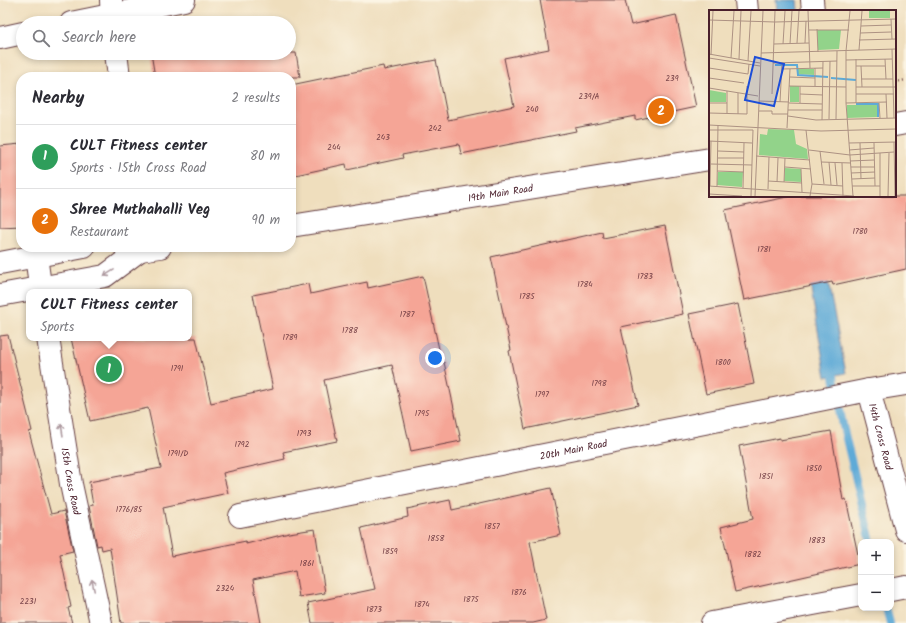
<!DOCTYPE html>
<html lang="en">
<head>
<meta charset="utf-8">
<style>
	:root { --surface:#fff; --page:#f7f7f7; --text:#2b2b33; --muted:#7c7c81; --line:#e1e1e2; --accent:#d1495b }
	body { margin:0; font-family:Kalam,sans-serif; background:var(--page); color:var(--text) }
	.controls { position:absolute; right:12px; bottom:12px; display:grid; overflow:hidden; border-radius:8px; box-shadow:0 2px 6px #0003 }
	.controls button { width:36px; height:36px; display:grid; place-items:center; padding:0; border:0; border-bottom:1px solid var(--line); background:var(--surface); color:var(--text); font:20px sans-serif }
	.you { position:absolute; left:435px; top:358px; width:14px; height:14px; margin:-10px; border:3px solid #fff; border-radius:50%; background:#1a73e8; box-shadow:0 0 0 6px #1a73e833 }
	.badge { display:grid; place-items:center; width:26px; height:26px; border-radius:50%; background:var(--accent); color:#fff; font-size:13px; font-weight:700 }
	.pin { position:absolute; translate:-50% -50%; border:2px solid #fff; box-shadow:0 1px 4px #0006 }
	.popup { position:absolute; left:26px; top:289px; width:166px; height:52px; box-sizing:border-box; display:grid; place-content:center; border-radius:8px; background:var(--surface); filter:drop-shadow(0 1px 3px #0005); font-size:13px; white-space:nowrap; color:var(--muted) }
	.popup b { font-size:15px; color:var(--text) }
	.popup::after { content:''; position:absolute; left:50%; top:100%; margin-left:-8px; border:8px solid transparent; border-top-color:var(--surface) }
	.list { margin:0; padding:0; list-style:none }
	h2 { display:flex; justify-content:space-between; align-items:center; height:52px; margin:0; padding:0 16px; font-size:17px }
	h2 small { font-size:13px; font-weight:400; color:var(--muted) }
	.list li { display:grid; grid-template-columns:26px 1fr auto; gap:12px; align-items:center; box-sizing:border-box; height:64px; padding:0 16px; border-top:1px solid var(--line) }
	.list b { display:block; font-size:15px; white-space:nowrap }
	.list p { margin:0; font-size:13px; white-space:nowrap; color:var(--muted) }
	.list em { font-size:13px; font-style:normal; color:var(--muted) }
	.icon { flex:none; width:22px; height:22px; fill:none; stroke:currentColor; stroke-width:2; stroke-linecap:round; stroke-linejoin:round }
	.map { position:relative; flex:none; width:906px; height:623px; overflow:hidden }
	.search { position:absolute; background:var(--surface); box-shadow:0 2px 6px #0003; left:16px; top:16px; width:280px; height:44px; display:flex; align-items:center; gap:10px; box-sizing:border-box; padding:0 14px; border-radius:22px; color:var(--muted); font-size:15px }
	.panel { position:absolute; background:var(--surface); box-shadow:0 2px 6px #0003; left:16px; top:72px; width:280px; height:180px; border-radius:16px }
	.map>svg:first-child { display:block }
	.water { fill:#5eaad7; stroke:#546481 }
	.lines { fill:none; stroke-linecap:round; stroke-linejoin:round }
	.stream { stroke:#5eaad7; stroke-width:8 }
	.building { fill:#f5a596 }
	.minor-casing { stroke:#633c41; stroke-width:24 }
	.tertiary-casing { stroke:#633c41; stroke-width:24 }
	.secondary-casing { stroke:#633c41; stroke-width:24 }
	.path { stroke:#633c41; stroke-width:2.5; stroke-dasharray:1 3; stroke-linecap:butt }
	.minor { stroke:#fff; stroke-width:22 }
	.tertiary { stroke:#fff; stroke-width:22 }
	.secondary { stroke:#fff; stroke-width:22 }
	.oneway { stroke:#ae9aa0 }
	.labels { text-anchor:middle; stroke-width:3; stroke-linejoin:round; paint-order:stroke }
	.number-label { font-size:8px; fill:#754046 }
	.street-label { font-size:10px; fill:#4a1f2b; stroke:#fcf5e5 }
	.inset-river { fill:none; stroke:#5eaad7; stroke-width:2 }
	.inset-road { fill:none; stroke:#ad9283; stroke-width:1 }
	.view { fill:#1d4ed8; fill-opacity:0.15; stroke:#1d4ed8; stroke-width:2 }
	.inset-edge { fill:none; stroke:#4a1f2b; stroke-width:2 }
</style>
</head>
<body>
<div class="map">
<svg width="906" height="623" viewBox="0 0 906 623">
	<rect width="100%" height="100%" fill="#fcf5e5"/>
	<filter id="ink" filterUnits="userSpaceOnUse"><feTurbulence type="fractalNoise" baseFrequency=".025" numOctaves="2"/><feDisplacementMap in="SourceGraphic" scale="8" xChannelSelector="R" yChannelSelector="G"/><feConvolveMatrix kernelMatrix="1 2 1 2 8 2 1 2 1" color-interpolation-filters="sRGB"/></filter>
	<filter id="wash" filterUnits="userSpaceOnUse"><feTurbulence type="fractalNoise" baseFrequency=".012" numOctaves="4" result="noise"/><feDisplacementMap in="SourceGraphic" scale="16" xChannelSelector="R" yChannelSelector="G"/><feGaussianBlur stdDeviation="0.9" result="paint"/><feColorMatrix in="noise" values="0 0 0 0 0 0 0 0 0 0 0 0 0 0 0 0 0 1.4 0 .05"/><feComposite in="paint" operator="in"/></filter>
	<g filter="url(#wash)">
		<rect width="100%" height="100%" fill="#efdebd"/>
		<path class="water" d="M 776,0 L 797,0 L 798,11 L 777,11 Z
			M 795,196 L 811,196 L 846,373 L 826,377 Z"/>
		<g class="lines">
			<path class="stream" d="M 832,365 L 843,426 L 871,542
				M 886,608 L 890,623"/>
		</g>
		<g id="blocks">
			<path class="building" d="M 540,0 L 625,0 L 631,25 L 676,15 L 696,107 L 635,120 L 635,116 L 575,128 L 576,131 L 461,154 L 459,144 L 402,155 L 403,158 L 347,170 L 346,164 L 291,176 L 291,85 L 383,66 L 384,70 L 436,60 L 448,120 L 514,106 L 504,58 L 549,49 Z
				M 151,53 L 296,53 L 300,77 L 155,77 Z
				M 21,144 L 21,226 L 0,227 L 0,146 Z
				M 792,196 L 906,196 L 906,269 L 833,285 L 832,282 L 744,300 L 725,210 Z
				M 665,226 L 683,314 L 621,327 L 638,405 L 525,429 L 509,351 L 511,350 L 491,257 L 602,232 L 603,238 Z
				M 423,276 L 442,363 L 444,362 L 461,441 L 411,451 L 392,365 L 324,380 L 337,441 L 283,452 L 285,459 L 223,473 L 228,493 L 163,507 L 172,556 L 246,541 L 246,544 L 289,533 L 315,529 L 325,593 L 299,597 L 295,571 L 253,580 L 261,623 L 121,623 L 110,548 L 102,550 L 101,545 L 97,546 L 89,506 L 93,505 L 89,482 L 161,468 L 148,408 L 90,421 L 71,338 L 196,338 L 211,403 L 273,389 L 253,295 L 308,284 L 310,294 L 367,282 L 368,288 Z
				M 738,304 L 754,384 L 706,394 L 689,314 Z
				M 8,335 L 32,431 L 29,432 L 51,514 L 64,511 L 73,551 L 60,554 L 71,607 L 68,608 L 72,623 L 0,623 L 0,336 Z
				M 831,431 L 843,500 L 846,499 L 860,564 L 735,592 L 721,527 L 753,519 L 739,446 L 780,438 L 780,440 Z
				M 551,488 L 561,535 L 530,542 L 546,620 L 533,623 L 312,623 L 308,603 L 375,589 L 361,528 L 408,517 L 407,509 L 450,500 L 452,510 Z"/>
		</g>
	</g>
	<g filter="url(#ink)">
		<use href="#blocks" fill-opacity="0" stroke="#633c41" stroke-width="1"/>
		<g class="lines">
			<defs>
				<g id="minor">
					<path d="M 746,0 L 747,11"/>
					<path d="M 812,0 L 813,11"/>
					<path d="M 71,23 L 184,0"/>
					<path d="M 0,38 L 23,33"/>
					<path d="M 36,256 L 41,292"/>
					<path id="s1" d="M 48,338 L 71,484 L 101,623"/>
					<path id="s2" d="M 869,390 L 906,530"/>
					<path id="s3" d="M 240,516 L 869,390 L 906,384"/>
					<path d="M 891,590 L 906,587"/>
					<path d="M 712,623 L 861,595"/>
				</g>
				<path id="tertiary" d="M 111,0 L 112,23
					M 116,53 L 119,77"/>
				<g id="secondary">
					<path d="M 895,125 L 906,123"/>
					<path id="s4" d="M 291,226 L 710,159"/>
					<path d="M 125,247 L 140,250 L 160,247"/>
					<path d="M 0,263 L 84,247"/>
					<path d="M 0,295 L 105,276 L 140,250"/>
				</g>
			</defs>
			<use href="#minor" class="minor-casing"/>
			<use href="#tertiary" class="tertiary-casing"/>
			<use href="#secondary" class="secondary-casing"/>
			<path class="path" d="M 895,82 L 906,80"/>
			<use href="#minor" class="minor"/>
			<use href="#tertiary" class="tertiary"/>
			<use href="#secondary" class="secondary"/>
		</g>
		<defs><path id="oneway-shaft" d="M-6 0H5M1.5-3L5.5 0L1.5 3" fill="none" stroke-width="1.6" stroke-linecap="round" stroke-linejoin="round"/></defs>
		<g class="oneway">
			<use href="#oneway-shaft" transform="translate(109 273) rotate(148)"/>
			<use href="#oneway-shaft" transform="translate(62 430) rotate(-99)"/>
			<use href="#oneway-shaft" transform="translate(93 585) rotate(-102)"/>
		</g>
	</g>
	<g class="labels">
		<g class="number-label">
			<text x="672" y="81">239</text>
			<text x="589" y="99">239/A</text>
			<text x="532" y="112">240</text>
			<text x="435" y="131">242</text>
			<text x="383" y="140">243</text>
			<text x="334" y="150">244</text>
			<text x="860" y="234">1780</text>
			<text x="764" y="252">1781</text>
			<text x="645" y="279">1783</text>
			<text x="585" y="287">1784</text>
			<text x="527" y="299">1785</text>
			<text x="407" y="317">1787</text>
			<text x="350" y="333">1788</text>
			<text x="290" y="340">1789</text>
			<text x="723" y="365">1800</text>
			<text x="177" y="371">1791</text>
			<text x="599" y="386">1798</text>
			<text x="542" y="397">1797</text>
			<text x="422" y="416">1795</text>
			<text x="304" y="436">1793</text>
			<text x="242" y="447">1792</text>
			<text x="178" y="456">1791/D</text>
			<text x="814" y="471">1850</text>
			<text x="766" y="479">1851</text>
			<text x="129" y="512">1776/85</text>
			<text x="492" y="529">1857</text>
			<text x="436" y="541">1858</text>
			<text x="817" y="543">1883</text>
			<text x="390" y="554">1859</text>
			<text x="753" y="557">1882</text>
			<text x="307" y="566">1861</text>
			<text x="225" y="591">2324</text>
			<text x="519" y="595">1876</text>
			<text x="471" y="602">1875</text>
			<text x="28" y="604">2231</text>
			<text x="422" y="607">1874</text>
			<text x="374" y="612">1873</text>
		</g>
		<g class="street-label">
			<text dy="4" stroke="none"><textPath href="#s4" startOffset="212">19th Main Road</textPath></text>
			<text dy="4" stroke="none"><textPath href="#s2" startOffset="48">14th Cross Road</textPath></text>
			<text dy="4" stroke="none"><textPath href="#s3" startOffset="340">20th Main Road</textPath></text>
			<text dy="4" stroke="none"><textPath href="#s1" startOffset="145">15th Cross Road</textPath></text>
		</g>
	</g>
	<g transform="translate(709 10)">
		<rect width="187" height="187" fill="#efdebd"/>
		<path d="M 160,1 L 181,1 L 181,8 L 160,8 ZM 108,20 L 132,20 L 130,39 L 109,40 ZM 89,59 L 105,59 L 105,65 L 89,64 ZM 81,76 L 90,76 L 90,92 L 81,92 ZM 0,80 L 17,83 L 17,92 L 0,92 ZM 138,95 L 168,95 L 168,107 L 138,108 ZM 76,158 L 92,159 L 92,172 L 75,171 Z" fill="#92d38a"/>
		<path d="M 59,119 L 85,120 L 87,134 L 98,139 L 99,149 L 50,145 L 51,124 L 58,125 ZM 9,162 L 34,162 L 33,177 L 8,175 Z" fill="#92d38a"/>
		<path class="inset-river" d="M 66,55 L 88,55 L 89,65 L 119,67M 122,68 L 147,70M 147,94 L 169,94 L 169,107"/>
		<path class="inset-road" d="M 99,1 L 101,58M 141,1 L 137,41 L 137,93 L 144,186M 182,9 L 183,29M 0,10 L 66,12 L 187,9M 152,16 L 182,15M 108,19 L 109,42M 100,20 L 140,20M 151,23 L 182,22M 150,30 L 187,29M 88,33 L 90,1M 96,33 L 97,11M 65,34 L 100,33M 74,34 L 76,1M 81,34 L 83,1M 183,39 L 185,108M 150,40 L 153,1M 52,43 L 187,39M 0,44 L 51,53M 2,45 L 4,1M 0,48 L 51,56M 22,48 L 25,1M 30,49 L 32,1M 176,49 L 177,69M 137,50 L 183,49M 39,51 L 42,1M 64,53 L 128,51M 147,56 L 176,56M 152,56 L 153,77M 0,58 L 39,64 L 40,54M 106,58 L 106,76M 73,59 L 114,58M 81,67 L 106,68M 0,68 L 35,73M 152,69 L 184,69M 80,76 L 137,77M 147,77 L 187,77M 0,78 L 49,86M 18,81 L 18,103M 63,84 L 66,1M 91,84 L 114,85M 147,84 L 185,84M 177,84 L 178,108M 50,91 L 80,92M 71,92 L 73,53M 0,93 L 18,93M 80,93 L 113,94M 91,93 L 91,76M 137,93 L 178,92M 147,93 L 147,49M 170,93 L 171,108M 79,100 L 113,100M 50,101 L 63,101 L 63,104 L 79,104M 0,103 L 38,104 L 38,76M 29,104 L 29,83M 79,106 L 107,110 L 187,108M 120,109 L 121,51M 127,109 L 128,41M 113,110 L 114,51M 0,115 L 112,121 L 187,119M 78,118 L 81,59M 0,120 L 44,120 L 42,186M 97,120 L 103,174 L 101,186M 0,131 L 43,133M 185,132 L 186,186M 140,133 L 187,132M 151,133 L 152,169M 165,133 L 166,176M 100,140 L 141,145M 140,140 L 165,138M 9,141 L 35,142M 111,141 L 115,174M 141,145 L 185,142M 47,146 L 101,150M 9,148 L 35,148M 141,151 L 165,150M 112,152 L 142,153M 120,152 L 122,175M 126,153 L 128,175M 133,153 L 134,186M 2,154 L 43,155M 76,157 L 102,159M 142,157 L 166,157M 92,159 L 93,182M 8,161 L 35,162M 142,163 L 166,162M 143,169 L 166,168M 59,171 L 93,173M 68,172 L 69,148M 75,172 L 76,148M 103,174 L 134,176M 0,176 L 145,186M 1,176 L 2,131M 8,176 L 9,115M 143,176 L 171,176M 34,178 L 35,133M 59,179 L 60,147M 0,184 L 33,186M 46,186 L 54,1M 171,186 L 171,143M 179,186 L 180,143"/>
		<path class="view" d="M 46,47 L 75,54 L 65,96 L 36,90 Z"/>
		<rect width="187" height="187" class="inset-edge"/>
	</g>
</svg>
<div class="controls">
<button>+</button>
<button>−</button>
</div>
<div class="you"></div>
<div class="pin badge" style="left:109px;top:369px;background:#2e9e5b">1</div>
<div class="popup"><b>CULT Fitness center</b>Sports</div>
<div class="pin badge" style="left:661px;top:111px;background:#e8710a">2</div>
<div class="search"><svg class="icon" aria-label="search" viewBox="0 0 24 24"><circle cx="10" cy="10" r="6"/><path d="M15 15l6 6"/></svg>Search here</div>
<section class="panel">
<h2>Nearby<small>2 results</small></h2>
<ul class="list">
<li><span class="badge" style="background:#2e9e5b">1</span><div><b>CULT Fitness center</b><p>Sports · 15th Cross Road</p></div><em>80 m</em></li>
<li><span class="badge" style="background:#e8710a">2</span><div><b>Shree Muthahalli Veg</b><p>Restaurant</p></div><em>90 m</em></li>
</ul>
</section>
</div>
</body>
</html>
